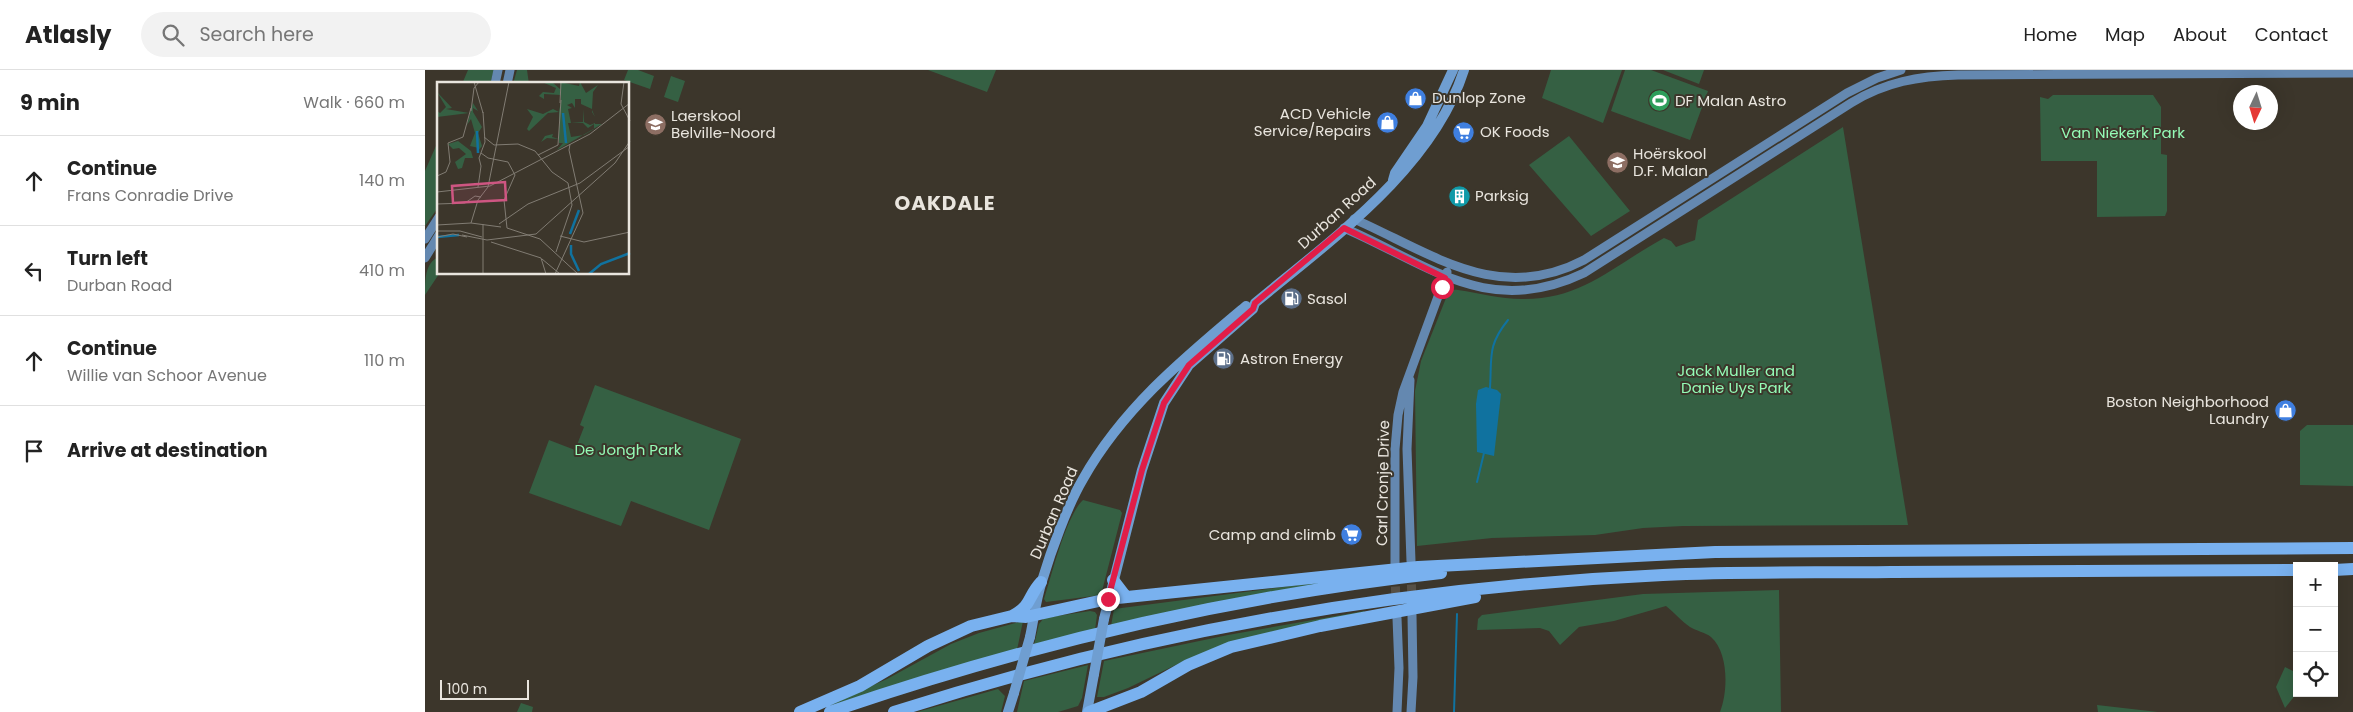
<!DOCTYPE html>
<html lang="en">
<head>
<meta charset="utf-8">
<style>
	:root { --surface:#fff; --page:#f2f2f2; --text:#222; --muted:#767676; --line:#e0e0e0 }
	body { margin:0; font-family:Poppins,sans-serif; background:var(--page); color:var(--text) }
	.controls { position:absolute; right:15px; bottom:15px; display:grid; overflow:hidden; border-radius:0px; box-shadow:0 5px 20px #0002 }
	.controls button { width:45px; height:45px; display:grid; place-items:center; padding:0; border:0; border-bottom:1px solid var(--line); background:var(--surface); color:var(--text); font:25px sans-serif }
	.compass { position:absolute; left:1808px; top:15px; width:45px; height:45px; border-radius:50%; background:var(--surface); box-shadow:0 5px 20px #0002; rotate:184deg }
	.scale { position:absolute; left:15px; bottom:12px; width:89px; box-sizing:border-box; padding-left:5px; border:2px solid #e9e5de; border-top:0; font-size:14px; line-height:18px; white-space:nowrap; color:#e9e5de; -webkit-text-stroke:4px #3c362b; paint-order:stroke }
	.stop { position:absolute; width:15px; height:15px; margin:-11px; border:4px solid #e11d48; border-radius:50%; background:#fff }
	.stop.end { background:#e11d48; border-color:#fff; box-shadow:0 1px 5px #0008 }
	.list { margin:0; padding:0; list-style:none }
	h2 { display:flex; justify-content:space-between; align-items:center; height:65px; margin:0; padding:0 20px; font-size:21px }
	h2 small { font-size:16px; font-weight:400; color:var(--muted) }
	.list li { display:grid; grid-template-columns:32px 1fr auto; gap:15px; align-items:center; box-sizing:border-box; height:90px; padding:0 20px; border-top:1px solid var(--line) }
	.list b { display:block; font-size:19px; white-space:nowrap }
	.list p { margin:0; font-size:16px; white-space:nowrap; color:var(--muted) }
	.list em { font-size:16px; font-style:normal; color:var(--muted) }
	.icon { flex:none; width:28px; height:28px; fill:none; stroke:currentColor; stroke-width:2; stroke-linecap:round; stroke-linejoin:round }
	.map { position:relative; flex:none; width:1928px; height:642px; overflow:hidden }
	header { display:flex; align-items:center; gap:30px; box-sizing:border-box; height:70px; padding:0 25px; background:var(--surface); border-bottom:1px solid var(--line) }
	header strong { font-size:24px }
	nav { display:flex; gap:28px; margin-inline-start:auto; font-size:18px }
	.search { width:350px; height:45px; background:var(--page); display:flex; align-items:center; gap:12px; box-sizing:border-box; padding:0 18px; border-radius:28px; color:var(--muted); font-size:19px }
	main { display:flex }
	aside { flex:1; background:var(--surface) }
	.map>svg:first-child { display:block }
	.green { fill:#356043 }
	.water { fill:#10729f }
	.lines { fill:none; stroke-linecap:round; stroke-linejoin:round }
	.stream { stroke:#10729f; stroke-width:2 }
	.secondary-tunnel { stroke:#565046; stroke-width:9; stroke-dasharray:9 4.5; stroke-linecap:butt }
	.secondary { stroke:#6488b0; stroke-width:9 }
	.primary { stroke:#6f9ed1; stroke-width:10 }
	.highway { stroke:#79b1ef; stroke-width:12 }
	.primary-bridge { stroke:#6f9ed1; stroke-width:10 }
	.route { stroke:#e11d48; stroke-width:6 }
	.labels { text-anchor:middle; stroke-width:4; stroke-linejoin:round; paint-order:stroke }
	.poi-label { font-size:15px; fill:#e9e5de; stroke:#3c362b; text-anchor:start }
	.park-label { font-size:15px; fill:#94fbb6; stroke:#3c362b }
	.street-label { font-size:15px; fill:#e9e5de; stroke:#3c362b }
	.district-label { font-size:20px; font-weight:bold; letter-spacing:1px; fill:#e9e5de; stroke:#3c362b }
	.inset-river { fill:none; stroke:#10729f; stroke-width:2.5 }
	.inset-road { fill:none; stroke:#817c73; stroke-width:1 }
	.view { fill:#ce5682; fill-opacity:0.15; stroke:#ce5682; stroke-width:2.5 }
	.inset-edge { fill:none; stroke:#e9e5de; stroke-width:2.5 }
</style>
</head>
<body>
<header>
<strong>Atlasly</strong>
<div class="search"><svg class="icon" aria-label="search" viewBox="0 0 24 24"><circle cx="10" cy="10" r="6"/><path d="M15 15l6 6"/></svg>Search here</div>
<nav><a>Home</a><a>Map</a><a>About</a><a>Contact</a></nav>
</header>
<main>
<aside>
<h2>9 min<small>Walk · 660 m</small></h2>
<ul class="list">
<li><svg class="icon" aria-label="ahead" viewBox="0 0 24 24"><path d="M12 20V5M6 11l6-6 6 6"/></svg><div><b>Continue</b><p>Frans Conradie Drive</p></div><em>140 m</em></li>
<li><svg class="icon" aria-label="left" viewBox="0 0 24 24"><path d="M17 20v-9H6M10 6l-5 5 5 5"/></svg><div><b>Turn left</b><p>Durban Road</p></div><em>410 m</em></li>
<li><svg class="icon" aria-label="ahead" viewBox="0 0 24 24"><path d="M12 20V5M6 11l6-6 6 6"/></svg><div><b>Continue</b><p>Willie van Schoor Avenue</p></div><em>110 m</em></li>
<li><svg class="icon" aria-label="arrive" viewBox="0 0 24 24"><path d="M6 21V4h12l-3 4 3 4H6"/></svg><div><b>Arrive at destination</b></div></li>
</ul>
</aside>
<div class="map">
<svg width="1928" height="642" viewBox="0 0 1928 642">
	<rect width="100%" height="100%" fill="#3c362b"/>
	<path class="green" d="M 43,0 L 69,0 L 65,14 L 37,14 Z
		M 92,0 L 102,0 L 104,14 L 88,14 Z
		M 203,0 L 213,0 L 229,6 L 225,19 L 199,10 Z
		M 503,0 L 571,0 L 562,22 Z
		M 1126,0 L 1197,0 L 1178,53 L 1117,28 Z
		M 1200,0 L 1226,0 L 1283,21 L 1265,70 L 1186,41 Z
		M 1238,0 L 1279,0 L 1274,14 Z
		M 246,6 L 260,11 L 253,32 L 239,27 Z
		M 1628,25 L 1728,25 L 1736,37 L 1736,84 L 1742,85 L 1742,141 L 1740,146 L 1672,147 L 1672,91 L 1616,91 L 1615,27 L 1623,29 Z
		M 1418,57 L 1483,455 L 1258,456 L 1218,458 L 1170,465 L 1067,468 L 992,476 L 990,321 L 996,291 L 1023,223 C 1026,220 1029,219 1033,220 C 1055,223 1075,229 1097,229 C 1157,230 1189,195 1239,168 L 1246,171 L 1251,177 L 1270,170 L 1273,150 Z
		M 1144,66 L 1205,141 L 1166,166 L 1104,95 Z
		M 14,69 L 14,136 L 0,156 L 0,101 Z
		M 14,187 L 14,204 L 0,225 C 0,210 0,192 14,187 Z
		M 170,315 L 316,369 L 284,460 L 206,431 L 196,456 L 104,423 L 124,370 L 150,380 L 159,357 L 155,355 Z
		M 1882,355 L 1928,355 L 1928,416 L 1875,415 L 1875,361 Z
		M 658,430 L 695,440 L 697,443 L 676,525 L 621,532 L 619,529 C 627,504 641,446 658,430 Z
		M 958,504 L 686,556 L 689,539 Z
		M 1354,520 L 1356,642 L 1295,642 C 1303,622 1304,583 1286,567 C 1280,562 1271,561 1265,557 C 1256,551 1249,542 1241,536 L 1189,551 L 1154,557 L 1135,575 L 1124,561 L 1115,558 L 1052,560 L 1053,549 L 1057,545 L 1218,524 Z
		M 665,541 L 670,542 L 672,545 L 670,560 L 609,575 L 614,554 L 619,548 Z
		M 939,541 L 939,544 L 763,589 L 703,618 L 679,627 L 672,627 L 679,591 L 803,565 Z
		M 598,551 L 592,580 L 394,639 L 462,609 L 526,574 L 554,563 Z
		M 663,595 L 657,628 L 653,636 L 633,642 L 592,642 L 599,611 Z
		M 1860,597 L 1872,603 L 1872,623 L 1860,638 L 1851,617 Z
		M 573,619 L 580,626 L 576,642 L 492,642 Z
		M 96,633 L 108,637 L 107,642 L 92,642 Z
		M 1672,635 L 1733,642 L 1673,642 Z"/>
	<path class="water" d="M 1061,317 L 1072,320 L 1076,324 L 1069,386 L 1052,382 L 1051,334 L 1053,320 Z"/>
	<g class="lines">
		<path class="stream" d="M 1065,318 C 1067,287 1062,276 1083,250
			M 1052,412 L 1059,383
			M 1029,642 L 1032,544"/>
		<path class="secondary-tunnel" d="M 986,501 L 987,533
			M 970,503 L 971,535"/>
		<path class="secondary" d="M 70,14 L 73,0
			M 82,14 L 85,0
			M 929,149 C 1006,183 1073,235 1159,190 L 1422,23 L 1452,8 L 1476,0
			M 919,158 C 1003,194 1063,249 1159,203 L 1426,33 C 1460,12 1494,6 1533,5 L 1928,3
			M 0,169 L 14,147
			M 0,188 L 14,165
			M 985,310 L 982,379 L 986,491
			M 970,494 L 970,379 L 973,345 L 978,322 L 1022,202
			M 972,548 L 974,598 L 972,642
			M 986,642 L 988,607 L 987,545"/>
		<path class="primary" d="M 968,110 L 970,103 L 1002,56 L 1028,0
			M 679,549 L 717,400 L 739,333 L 764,295 L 828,239 L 830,233 C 906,170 1008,98 1039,0
			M 605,567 C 609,548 611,529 617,511 C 626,481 642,436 658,409 C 698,338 759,288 821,236
			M 583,642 L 589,623
			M 662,642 L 669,604"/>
		<path class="highway" d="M 1909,500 L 1928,499
			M 688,510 L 701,527
			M 587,546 C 608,535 602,527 616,512
			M 375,642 L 435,616 L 503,576 L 546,556 L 587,546 L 601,547 L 683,529 L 993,497 L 1290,482 L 1928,478
			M 405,642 C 603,574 807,526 1016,503
			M 469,642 C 717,562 977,517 1238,505 C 1314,501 1390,503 1466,502 C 1601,501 1736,501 1872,500
			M 664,642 L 716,622 L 763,595 L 806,577 L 895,556 L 1050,527"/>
		<path class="primary-bridge" d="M 669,604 L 679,549
			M 589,623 L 605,567"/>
	</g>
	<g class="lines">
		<path class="route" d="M 683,529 L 717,400 L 739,333 L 764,295 L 828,239 L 830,233 L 919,158 L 1020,208 L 1017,217"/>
	</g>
	<defs>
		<symbol id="shop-disc" viewBox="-11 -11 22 22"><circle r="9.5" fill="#3f7fe0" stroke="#3c362b"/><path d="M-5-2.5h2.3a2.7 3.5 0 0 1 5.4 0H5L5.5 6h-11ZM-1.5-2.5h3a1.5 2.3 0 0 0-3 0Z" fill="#fff"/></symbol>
		<symbol id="stadium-disc" viewBox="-11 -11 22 22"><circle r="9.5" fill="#2e9e5b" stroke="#3c362b"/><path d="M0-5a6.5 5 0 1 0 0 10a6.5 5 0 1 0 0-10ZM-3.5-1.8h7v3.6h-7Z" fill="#fff"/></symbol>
		<symbol id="school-disc" viewBox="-11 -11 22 22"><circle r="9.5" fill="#8d6e63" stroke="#3c362b"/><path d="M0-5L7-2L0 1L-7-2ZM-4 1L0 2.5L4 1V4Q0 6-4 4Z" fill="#fff"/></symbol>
		<symbol id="supermarket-disc" viewBox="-11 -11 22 22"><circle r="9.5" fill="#3f7fe0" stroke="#3c362b"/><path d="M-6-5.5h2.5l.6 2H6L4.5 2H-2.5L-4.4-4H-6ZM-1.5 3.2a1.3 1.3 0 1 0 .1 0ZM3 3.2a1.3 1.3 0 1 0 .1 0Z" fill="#fff"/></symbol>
		<symbol id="building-disc" viewBox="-11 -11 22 22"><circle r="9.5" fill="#0f9aa8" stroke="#3c362b"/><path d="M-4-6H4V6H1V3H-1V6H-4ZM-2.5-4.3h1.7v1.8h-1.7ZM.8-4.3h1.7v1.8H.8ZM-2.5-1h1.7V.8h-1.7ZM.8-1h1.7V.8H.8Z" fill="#fff"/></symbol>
		<symbol id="fuel-disc" viewBox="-11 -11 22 22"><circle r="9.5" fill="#5c6f8a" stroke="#3c362b"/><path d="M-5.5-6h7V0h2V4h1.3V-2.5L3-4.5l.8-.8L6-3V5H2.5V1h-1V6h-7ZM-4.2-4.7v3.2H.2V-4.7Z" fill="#fff"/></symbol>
	</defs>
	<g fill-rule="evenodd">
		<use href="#shop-disc" x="978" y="16" width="25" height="25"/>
		<use href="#stadium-disc" x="1222" y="18" width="25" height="25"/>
		<use href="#shop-disc" x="950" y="40" width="25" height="25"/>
		<use href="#school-disc" x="218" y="42" width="25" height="25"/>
		<use href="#supermarket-disc" x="1026" y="50" width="25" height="25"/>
		<use href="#school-disc" x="1180" y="80" width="25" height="25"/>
		<use href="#building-disc" x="1022" y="114" width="25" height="25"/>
		<use href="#fuel-disc" x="854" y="216" width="25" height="25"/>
		<use href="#fuel-disc" x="786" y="276" width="25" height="25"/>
		<use href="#shop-disc" x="1848" y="328" width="25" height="25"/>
		<use href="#supermarket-disc" x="914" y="452" width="25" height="25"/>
	</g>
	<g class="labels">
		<g class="poi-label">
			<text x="1007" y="33">Dunlop Zone</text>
			<text x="1250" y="36">DF Malan Astro</text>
			<text x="946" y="49" text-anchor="end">ACD Vehicle<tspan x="946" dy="17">Service/Repairs</tspan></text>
			<text x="246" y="51">Laerskool<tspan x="246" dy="17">Belville-Noord</tspan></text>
			<text x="1055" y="67">OK Foods</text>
			<text x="1208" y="89">Hoërskool<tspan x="1208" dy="17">D.F. Malan</tspan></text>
			<text x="1050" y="131">Parksig</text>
			<text x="882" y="234">Sasol</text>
			<text x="815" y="294">Astron Energy</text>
			<text x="1844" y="337" text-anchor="end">Boston Neighborhood<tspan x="1844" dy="17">Laundry</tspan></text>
			<text x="911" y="470" text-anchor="end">Camp and climb</text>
		</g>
		<g class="park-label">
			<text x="1698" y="68">Van Niekerk Park</text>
			<text x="1311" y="306">Jack Muller and<tspan x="1311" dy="17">Danie Uys Park</tspan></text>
			<text x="203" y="385">De Jongh Park</text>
		</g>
		<g class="street-label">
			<text transform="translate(912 143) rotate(-42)" y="5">Durban Road</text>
			<text transform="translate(958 413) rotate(-89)" y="5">Carl Cronje Drive</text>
			<text transform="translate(629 443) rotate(-67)" y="5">Durban Road</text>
		</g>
		<g class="district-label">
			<text x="520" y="140">OAKDALE</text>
		</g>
	</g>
	<g transform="translate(12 12)">
		<rect width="192" height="192" fill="#3c362b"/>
		<path d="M 105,0 L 115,0 L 123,7 L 123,0 L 142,4 L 143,0 L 149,11 L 161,3 L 156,10 L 155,27 L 144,22 L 144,17 L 138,17 L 138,26 L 135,21 L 130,23 L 135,26 L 131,27 L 134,41 L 146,40 L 147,27 L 147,40 L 153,43 L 158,41 L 158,35 L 155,30 L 155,28 L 158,35 L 158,42 L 165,42 L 120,68 L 126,61 L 122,61 L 122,57 L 110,56 L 104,60 L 108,54 L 116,52 L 115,55 L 122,57 L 122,30 L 111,31 L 92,49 L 90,47 L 96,35 L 90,27 L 106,32 L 116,27 L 122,30 L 124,18 L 124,13 L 107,12 L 107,17 L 102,14 L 106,10 L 117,11 L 119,6 ZM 146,41 L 151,46 L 157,42 L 157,47 L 147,53 L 134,55 L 131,41 ZM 0,10 L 15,26 L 9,27 L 32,31 L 0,35 L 0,29 L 3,31 L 9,25 ZM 36,21 L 41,29 L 36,26 L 36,30 L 45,45 L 41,51 L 45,64 L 41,69 L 42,66 L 33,64 L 38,51 L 34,37 L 30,43 ZM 21,59 L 34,69 L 36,76 L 28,76 L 25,86 L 21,87 L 18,80 L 29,72 L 22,66 L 16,67 L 11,62 Z" fill="#356043" fill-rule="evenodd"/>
		<path class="inset-river" d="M 126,31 L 129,61M 40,49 L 41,71M 133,152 L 142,128M 0,155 L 22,153M 134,163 L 134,172 L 142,189M 152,192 L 164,182 L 193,171"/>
		<path class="inset-road" d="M 37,0 L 46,31M 187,0 L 184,22 L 193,39M 123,21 L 124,0M 34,29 L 37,6 L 42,0M 47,55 L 57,63 L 81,62 L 98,69 L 115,90 L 131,101 L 135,123 L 119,170M 44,71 L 51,76 L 71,80 L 78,93 L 67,118 L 70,146M 101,73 L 121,63 L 124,18M 0,94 L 9,90 L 13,80 L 11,61 L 26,55 L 34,26M 41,105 L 44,84 L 42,76 L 48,60 L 46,30M 0,110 L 53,104 L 153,52 L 193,21M 0,122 L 28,121 L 38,114 L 44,115M 34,141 L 41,118 L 51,105 L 72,0M 62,142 L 91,122 L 143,101 L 193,64M 0,143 L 34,141 L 64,145M 70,146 L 103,157 L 141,192M 0,149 L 23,149 L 45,155M 25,153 L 50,158 L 99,152 L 178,81 L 193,59M 123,154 L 147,160 L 193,150M 0,155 L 16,152 L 30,155M 54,160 L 104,176 L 109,192M 105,177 L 123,192M 46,192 L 46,142M 118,192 L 146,131 L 132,68 L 133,62"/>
		<path class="view" d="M 68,100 L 69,118 L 16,121 L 15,104 Z"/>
		<rect width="192" height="192" class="inset-edge"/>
	</g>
</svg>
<div class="controls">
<button>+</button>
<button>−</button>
<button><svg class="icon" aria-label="locate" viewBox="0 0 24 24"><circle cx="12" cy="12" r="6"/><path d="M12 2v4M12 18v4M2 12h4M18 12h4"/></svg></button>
</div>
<svg class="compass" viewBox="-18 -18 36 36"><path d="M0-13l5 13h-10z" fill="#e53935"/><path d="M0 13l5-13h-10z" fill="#767676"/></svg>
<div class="scale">100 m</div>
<div class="stop" style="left:1017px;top:217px"></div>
<div class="stop end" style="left:683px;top:529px"></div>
</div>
</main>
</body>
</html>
